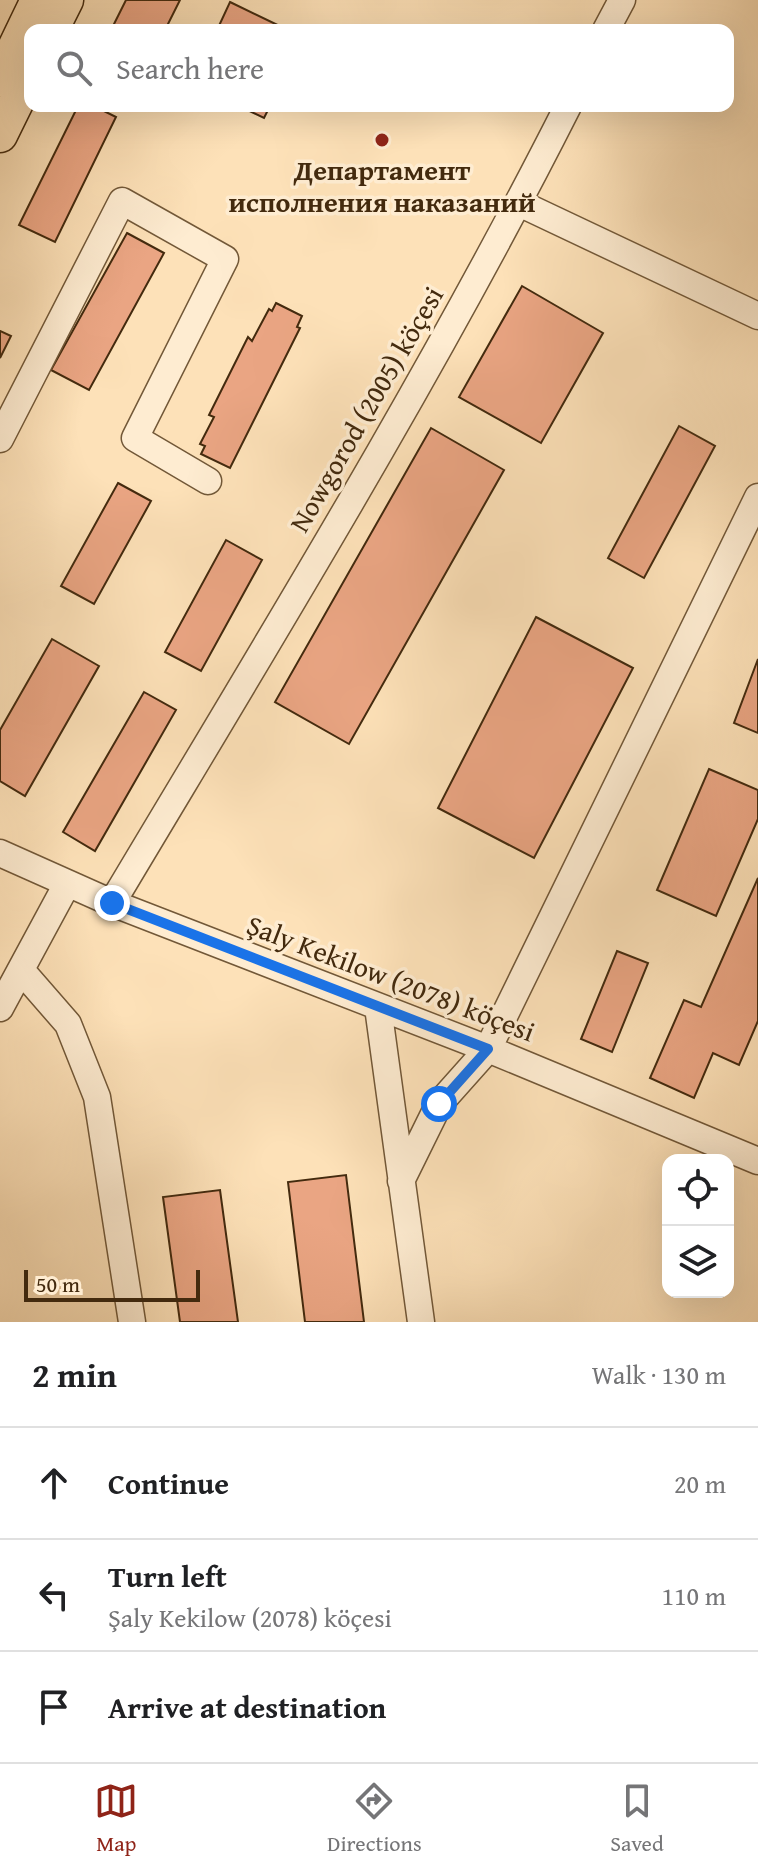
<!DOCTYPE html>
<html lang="en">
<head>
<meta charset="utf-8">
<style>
	:root { --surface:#fff; --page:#f2f2f2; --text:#202124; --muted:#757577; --line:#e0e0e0; --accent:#8f2418 }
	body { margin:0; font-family:"Gentium Book Plus",serif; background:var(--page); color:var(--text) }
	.controls { position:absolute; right:24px; bottom:24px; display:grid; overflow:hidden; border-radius:16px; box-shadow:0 8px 32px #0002 }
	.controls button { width:72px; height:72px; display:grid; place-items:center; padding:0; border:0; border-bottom:2px solid var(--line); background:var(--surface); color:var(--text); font:40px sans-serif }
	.scale { position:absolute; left:24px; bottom:20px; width:176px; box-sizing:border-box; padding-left:8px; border:4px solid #432a0e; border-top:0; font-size:22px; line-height:28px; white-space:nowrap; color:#432a0e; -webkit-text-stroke:6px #feecd1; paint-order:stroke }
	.stop { position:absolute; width:24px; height:24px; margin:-18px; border:6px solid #1a73e8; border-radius:50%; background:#fff }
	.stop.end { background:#1a73e8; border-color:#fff; box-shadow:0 2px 8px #0008 }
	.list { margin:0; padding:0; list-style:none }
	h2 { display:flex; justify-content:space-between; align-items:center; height:104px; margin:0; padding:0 32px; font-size:34px }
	h2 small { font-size:26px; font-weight:400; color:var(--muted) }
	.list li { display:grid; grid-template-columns:52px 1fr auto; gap:24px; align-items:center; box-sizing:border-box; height:112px; padding:0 32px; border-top:2px solid var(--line) }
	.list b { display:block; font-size:30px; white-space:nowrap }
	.list p { margin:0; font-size:26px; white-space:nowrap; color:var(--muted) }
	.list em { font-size:26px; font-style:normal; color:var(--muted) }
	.icon { flex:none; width:44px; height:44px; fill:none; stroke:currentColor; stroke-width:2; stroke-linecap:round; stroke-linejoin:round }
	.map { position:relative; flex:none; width:758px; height:1322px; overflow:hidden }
	.search { position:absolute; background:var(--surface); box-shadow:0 8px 32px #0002; left:24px; right:24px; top:24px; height:88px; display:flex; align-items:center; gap:20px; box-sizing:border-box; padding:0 28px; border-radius:16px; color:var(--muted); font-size:30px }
	.sheet { height:440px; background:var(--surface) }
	nav { display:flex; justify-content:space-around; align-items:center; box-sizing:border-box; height:112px; border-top:2px solid var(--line); background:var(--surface); font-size:22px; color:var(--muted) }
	nav a { display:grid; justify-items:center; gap:4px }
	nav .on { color:var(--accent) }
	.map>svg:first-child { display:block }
	.building { fill:#eaa583; stroke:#432a0e; stroke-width:2 }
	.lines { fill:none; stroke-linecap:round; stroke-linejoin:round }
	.minor-casing { stroke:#725838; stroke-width:29 }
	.major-casing { stroke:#432a0e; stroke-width:37 }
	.minor { stroke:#feecd1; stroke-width:26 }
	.major { stroke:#fde1b8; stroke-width:34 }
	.route { stroke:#1a73e8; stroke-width:10 }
	.poi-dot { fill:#8f2418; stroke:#feecd1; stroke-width:3 }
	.labels { text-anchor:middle; stroke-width:7; stroke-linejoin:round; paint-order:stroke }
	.poi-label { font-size:28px; font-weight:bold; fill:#432a0e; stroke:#feecd1 }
	.street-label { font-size:28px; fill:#432a0e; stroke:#feecd1 }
</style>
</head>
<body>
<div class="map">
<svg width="758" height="1322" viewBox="0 0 758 1322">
	<rect width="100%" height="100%" fill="#fde1b8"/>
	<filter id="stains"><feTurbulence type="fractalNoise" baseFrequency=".0025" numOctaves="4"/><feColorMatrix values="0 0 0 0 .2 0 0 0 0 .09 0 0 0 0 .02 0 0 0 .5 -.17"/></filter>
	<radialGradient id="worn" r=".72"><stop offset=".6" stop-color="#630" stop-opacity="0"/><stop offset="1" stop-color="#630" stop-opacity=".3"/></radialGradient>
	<path class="building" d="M 126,0 L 180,0 L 165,30 L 111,30 Z
		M 230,2 L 288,30 L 217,30 Z
		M 78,106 L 94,106 L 116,117 L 55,242 L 19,225 Z
		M 239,106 L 270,106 L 264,118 Z
		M 127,233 L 164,253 L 89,390 L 51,370 Z
		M 522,286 L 603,333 L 541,443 L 459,397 Z
		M 276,303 L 302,316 L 297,327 L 300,328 L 230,468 L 201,454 L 205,446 L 200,444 L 214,417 L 209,415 L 248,337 L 252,341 L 269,309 L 272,311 Z
		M 0,331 L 11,336 L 0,358 Z
		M 679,426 L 715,446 L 644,578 L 608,558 Z
		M 431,428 L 504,470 L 349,744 L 275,702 Z
		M 118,483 L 151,501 L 94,604 L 61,586 Z
		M 226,540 L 262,560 L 201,671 L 165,652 Z
		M 536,617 L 633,668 L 534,858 L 438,808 Z
		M 52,639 L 99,666 L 25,796 L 0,781 L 0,730 Z
		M 758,659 L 758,733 L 734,723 Z
		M 144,692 L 176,710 L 95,851 L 63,832 Z
		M 709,769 L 758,790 L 758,819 L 716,916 L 657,890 Z
		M 758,878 L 758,1021 L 739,1065 L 713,1053 L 694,1098 L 650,1078 L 684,1000 L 701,1007 Z
		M 617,951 L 648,963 L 612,1052 L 581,1039 Z
		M 346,1175 L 364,1322 L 305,1322 L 288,1182 Z
		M 220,1190 L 238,1322 L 180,1322 L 163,1197 Z"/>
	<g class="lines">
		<defs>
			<path id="minor" d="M 606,30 L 622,0
				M 519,203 L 758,316
				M 0,439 L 122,201 L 225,259 L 135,438 L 208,481
				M 0,853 L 112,903 L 488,1049 L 758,1161
				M 112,903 C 269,640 430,379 568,106
				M 21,970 L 68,1024 L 97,1097 L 132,1322
				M 378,1007 L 421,1322
				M 0,1008 L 67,884
				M 401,1181 L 439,1104 L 488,1049 L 758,497"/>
			<path id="major" d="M 51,30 L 66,0
				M 0,79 L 38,0
				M 0,135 L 30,74"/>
		</defs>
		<use href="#minor" class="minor-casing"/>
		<use href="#major" class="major-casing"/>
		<use href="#minor" class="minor"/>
		<use href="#major" class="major"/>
	</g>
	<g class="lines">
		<path class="route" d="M 112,903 L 488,1049 L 439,1104"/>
	</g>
	<circle class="poi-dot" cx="382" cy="140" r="8"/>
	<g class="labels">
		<g class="poi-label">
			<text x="382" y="180">Департамент<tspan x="382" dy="32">исполнения наказаний</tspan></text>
		</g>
		<g class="street-label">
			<text transform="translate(366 409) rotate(-60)" y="10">Nowgorod (2005) köçesi</text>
			<text transform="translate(391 978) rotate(21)" y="10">Şaly Kekilow (2078) köçesi</text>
		</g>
	</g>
	<rect width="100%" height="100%" filter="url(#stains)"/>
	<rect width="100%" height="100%" fill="url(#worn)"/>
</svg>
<div class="controls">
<button><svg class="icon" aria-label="locate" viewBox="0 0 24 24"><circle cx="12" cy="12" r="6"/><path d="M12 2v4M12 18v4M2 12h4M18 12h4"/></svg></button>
<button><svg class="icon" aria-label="layers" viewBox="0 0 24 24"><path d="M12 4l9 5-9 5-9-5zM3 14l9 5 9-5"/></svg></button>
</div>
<div class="scale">50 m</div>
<div class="stop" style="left:439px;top:1104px"></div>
<div class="stop end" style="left:112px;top:903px"></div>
<div class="search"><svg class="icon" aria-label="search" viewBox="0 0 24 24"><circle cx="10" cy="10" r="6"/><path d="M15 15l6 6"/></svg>Search here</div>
</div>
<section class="sheet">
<h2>2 min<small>Walk · 130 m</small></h2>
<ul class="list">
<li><svg class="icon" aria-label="ahead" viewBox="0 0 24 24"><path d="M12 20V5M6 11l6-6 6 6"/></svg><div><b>Continue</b></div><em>20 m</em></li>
<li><svg class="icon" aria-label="left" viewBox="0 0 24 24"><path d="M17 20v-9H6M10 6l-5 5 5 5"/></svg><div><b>Turn left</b><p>Şaly Kekilow (2078) köçesi</p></div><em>110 m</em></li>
<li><svg class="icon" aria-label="arrive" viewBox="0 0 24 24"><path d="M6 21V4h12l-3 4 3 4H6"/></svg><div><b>Arrive at destination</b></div></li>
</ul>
</section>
<nav>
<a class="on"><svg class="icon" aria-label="map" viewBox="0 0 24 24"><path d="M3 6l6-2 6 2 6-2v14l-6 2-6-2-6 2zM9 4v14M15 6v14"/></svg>Map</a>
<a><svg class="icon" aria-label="directions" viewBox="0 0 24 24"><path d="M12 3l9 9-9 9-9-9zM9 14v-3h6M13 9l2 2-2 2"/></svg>Directions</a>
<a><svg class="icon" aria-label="saved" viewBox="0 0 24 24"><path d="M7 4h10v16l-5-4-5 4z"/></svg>Saved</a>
</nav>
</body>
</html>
